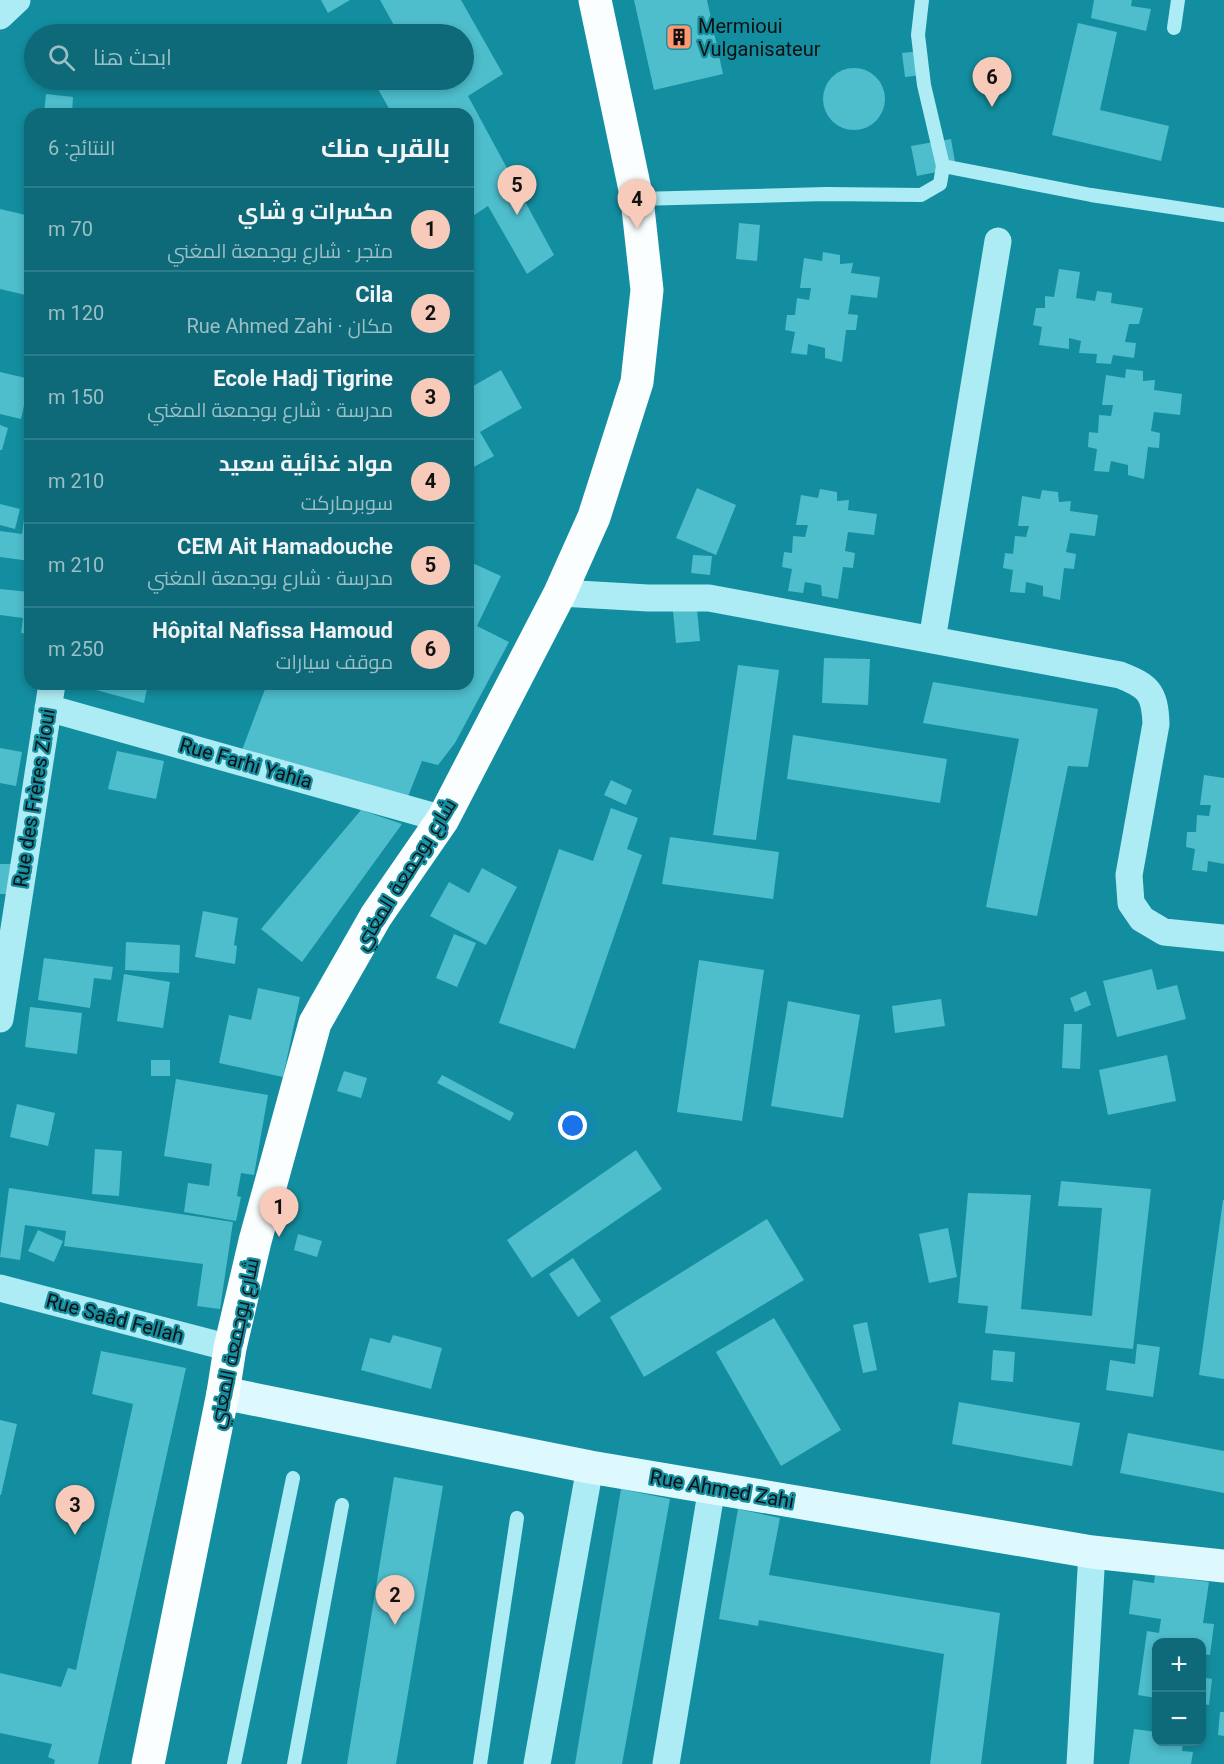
<!DOCTYPE html>
<html lang="ar">
<head>
<meta charset="utf-8">
<style>
	:root { --surface:#0e6a78; --page:#1c7280; --text:#f1f3f6; --muted:#9bbfc6; --line:#2e7d8a; --accent:#f7caba }
	body { margin:0; font-family:Roboto,Cairo,sans-serif; background:var(--page); color:var(--text); direction:rtl }
	.controls { position:absolute; right:18px; bottom:18px; display:grid; overflow:hidden; border-radius:12px; box-shadow:0 3px 9px #0003 }
	.controls button { width:54px; height:54px; display:grid; place-items:center; padding:0; border:0; border-bottom:2px solid var(--line); background:var(--surface); color:var(--text); font:30px sans-serif }
	.you { position:absolute; left:573px; top:1126px; width:21px; height:21px; margin:-15px; border:4px solid #fff; border-radius:50%; background:#1a73e8; box-shadow:0 0 0 9px #1a73e833 }
	.badge { display:grid; place-items:center; width:39px; height:39px; border-radius:50%; background:var(--accent); color:#111; font-size:20px; font-weight:700 }
	.pin { position:absolute; translate:-50% -50px; filter:drop-shadow(0 2px 3px #0008) }
	.pin::after { content:''; position:absolute; top:32px; width:21px; height:18px; background:inherit; clip-path:polygon(0 0,100% 0,50% 100%) }
	.list { margin:0; padding:0; list-style:none }
	h2 { display:flex; justify-content:space-between; align-items:center; height:78px; margin:0; padding:0 24px; font-size:26px }
	h2 small { font-size:20px; font-weight:400; color:var(--muted) }
	.list li { display:grid; grid-template-columns:39px 1fr auto; gap:18px; align-items:center; box-sizing:border-box; height:84px; padding:0 24px; border-top:2px solid var(--line) }
	.list b { display:block; font-size:22px; white-space:nowrap }
	.list p { margin:0; font-size:20px; white-space:nowrap; color:var(--muted) }
	.list em { font-size:20px; font-style:normal; color:var(--muted) }
	.icon { flex:none; width:33px; height:33px; fill:none; stroke:currentColor; stroke-width:2; stroke-linecap:round; stroke-linejoin:round }
	.map { position:relative; flex:none; width:1224px; height:1764px; overflow:hidden; direction:ltr }
	.search { position:absolute; background:var(--surface); box-shadow:0 3px 9px #0003; left:24px; top:24px; width:450px; height:66px; display:flex; align-items:center; gap:15px; box-sizing:border-box; padding:0 21px; border-radius:33px; color:var(--muted); font-size:22px }
	.panel { position:absolute; background:var(--surface); box-shadow:0 3px 9px #0003; left:24px; top:108px; width:450px; height:582px; border-radius:18px; direction:rtl }
	.map>svg:first-child { display:block }
	.building { fill:#4ebdcc }
	.lines { fill:none; stroke-linecap:round; stroke-linejoin:round }
	.lane { stroke:#adecf4; stroke-width:14 }
	.street { stroke:#adecf4; stroke-width:27 }
	.secondary { stroke:#ddf9fd; stroke-width:33 }
	.primary { stroke:#fafeff; stroke-width:33 }
	.labels { text-anchor:middle; stroke-width:4.5; stroke-linejoin:round; paint-order:stroke }
	.poi-label { font-size:20px; fill:#111; stroke:#138ea0; text-anchor:start }
	.street-label { font-size:20px; fill:#111; stroke:#138ea0 }
</style>
</head>
<body>
<div class="map">
<svg width="1224" height="1764" viewBox="0 0 1224 1764">
	<rect width="100%" height="100%" fill="#138ea0"/>
	<path class="building" d="M 321,0 L 350,0 L 328,13 Z
		M 380,0 L 461,0 L 503,74 L 468,96 L 554,255 L 527,274 L 488,206 L 468,219 L 468,114 L 392,114 L 373,80 L 464,80 L 464,34 L 382,34 L 395,27 Z
		M 634,0 L 707,0 L 723,74 L 654,90 Z
		M 1094,0 L 1132,0 L 1131,6 L 1151,9 L 1146,31 L 1091,18 Z
		M 1078,23 L 1117,32 L 1100,110 L 1169,126 L 1161,161 L 1052,135 Z
		M 920,51 L 923,75 L 905,77 L 902,53 Z
		M823 99a31 31 0 1 1 62 0a31 31 0 1 1-62 0Z
		M 46,94 L 73,97 L 72,114 L 44,114 Z
		M 951,139 L 956,168 L 917,176 L 911,146 Z
		M 0,209 L 30,216 L 30,296 L 0,289 Z
		M 739,223 L 760,225 L 757,261 L 736,259 Z
		M 823,252 L 840,255 L 840,264 L 853,263 L 851,273 L 880,277 L 877,298 L 851,295 L 848,314 L 858,315 L 856,330 L 846,330 L 842,362 L 825,358 L 825,348 L 808,344 L 807,355 L 791,353 L 795,332 L 785,330 L 787,315 L 795,315 L 797,298 L 809,300 L 811,288 L 800,288 L 804,258 L 822,261 Z
		M 1059,269 L 1080,272 L 1076,298 L 1095,301 L 1097,291 L 1112,293 L 1111,303 L 1143,308 L 1139,324 L 1129,324 L 1125,342 L 1136,343 L 1134,358 L 1113,355 L 1111,364 L 1096,363 L 1097,354 L 1079,353 L 1081,341 L 1069,338 L 1069,349 L 1039,345 L 1042,327 L 1033,325 L 1036,308 L 1045,308 L 1045,296 L 1054,297 Z
		M 1126,369 L 1143,371 L 1143,381 L 1155,380 L 1154,390 L 1182,394 L 1180,415 L 1154,412 L 1151,431 L 1160,433 L 1159,448 L 1148,447 L 1144,479 L 1128,475 L 1128,465 L 1111,461 L 1109,472 L 1094,471 L 1097,449 L 1088,447 L 1089,432 L 1098,433 L 1099,415 L 1111,416 L 1113,405 L 1102,405 L 1106,375 L 1125,378 Z
		M 501,370 L 522,408 L 480,432 L 494,456 L 468,470 L 468,389 Z
		M 0,372 L 30,379 L 21,419 L 0,414 Z
		M 0,425 L 8,428 L 2,450 L 0,450 Z
		M 29,482 L 30,482 L 30,561 L 0,557 L 0,531 L 22,534 Z
		M 697,488 L 736,505 L 716,555 L 676,538 Z
		M 820,489 L 837,492 L 837,501 L 849,500 L 848,510 L 877,514 L 874,535 L 848,532 L 845,551 L 855,553 L 853,568 L 843,567 L 838,599 L 822,596 L 821,585 L 805,582 L 803,593 L 788,591 L 792,569 L 782,567 L 784,552 L 792,553 L 793,536 L 805,537 L 808,525 L 796,525 L 801,495 L 818,498 Z
		M 1042,490 L 1058,492 L 1059,502 L 1071,501 L 1070,511 L 1098,515 L 1095,536 L 1070,533 L 1066,552 L 1076,554 L 1074,569 L 1064,568 L 1060,600 L 1043,596 L 1043,586 L 1026,582 L 1025,593 L 1010,592 L 1013,570 L 1003,568 L 1005,553 L 1013,554 L 1015,536 L 1026,537 L 1029,526 L 1018,526 L 1022,496 L 1040,499 Z
		M 0,504 L 20,509 L 15,529 L 0,525 Z
		M 693,555 L 712,556 L 710,575 L 691,573 Z
		M 468,561 L 501,576 L 477,626 L 509,642 L 455,743 L 438,765 L 422,761 L 407,799 L 242,750 L 267,684 L 468,684 Z
		M 0,589 L 30,592 L 30,634 L 21,633 L 23,618 L 0,615 Z
		M 697,609 L 700,641 L 676,643 L 673,611 Z
		M 824,658 L 870,659 L 868,705 L 822,703 Z
		M 738,665 L 779,670 L 756,840 L 713,835 Z
		M 933,682 L 1098,709 L 1088,767 L 1068,766 L 1037,916 L 986,907 L 1019,739 L 923,723 Z
		M 85,684 L 148,684 L 144,703 L 85,687 Z
		M 793,735 L 947,759 L 940,803 L 787,779 Z
		M 0,748 L 22,752 L 16,786 L 0,783 Z
		M 117,751 L 164,761 L 156,799 L 108,789 Z
		M 1204,775 L 1224,778 L 1224,864 L 1208,861 L 1207,872 L 1192,870 L 1195,849 L 1186,847 L 1187,832 L 1196,832 L 1197,815 L 1209,816 L 1211,805 L 1200,805 Z
		M 611,780 L 632,790 L 626,805 L 604,795 Z
		M 611,808 L 638,818 L 627,849 L 642,855 L 575,1049 L 499,1023 L 559,849 L 593,861 Z
		M 361,810 L 402,824 L 302,962 L 261,929 Z
		M 670,837 L 779,852 L 773,899 L 662,884 Z
		M 0,864 L 15,864 L 15,894 L 0,894 Z
		M 482,868 L 517,887 L 486,945 L 430,916 L 449,882 L 469,893 Z
		M 203,911 L 238,918 L 234,945 L 237,946 L 235,964 L 195,957 Z
		M 454,934 L 476,943 L 457,987 L 436,978 Z
		M 126,942 L 180,945 L 179,973 L 125,970 Z
		M 44,958 L 113,967 L 111,980 L 94,978 L 90,1008 L 38,1000 Z
		M 699,960 L 764,970 L 742,1121 L 677,1112 Z
		M 1152,969 L 1157,990 L 1177,985 L 1186,1019 L 1117,1037 L 1103,981 Z
		M 124,974 L 170,982 L 163,1028 L 117,1021 Z
		M 258,988 L 300,997 L 283,1077 L 219,1063 L 229,1015 L 251,1020 Z
		M 1086,991 L 1091,1005 L 1075,1012 L 1070,998 Z
		M 941,999 L 945,1026 L 895,1033 L 892,1006 Z
		M 788,1001 L 860,1015 L 843,1118 L 771,1106 Z
		M 30,1007 L 82,1013 L 77,1054 L 25,1047 Z
		M 1064,1024 L 1082,1024 L 1080,1069 L 1062,1068 Z
		M 1167,1055 L 1176,1101 L 1108,1115 L 1099,1070 Z
		M 151,1060 L 170,1060 L 170,1076 L 151,1076 Z
		M 344,1071 L 367,1078 L 361,1098 L 337,1091 Z
		M 442,1075 L 514,1113 L 510,1121 L 437,1083 Z
		M 176,1079 L 268,1095 L 254,1175 L 241,1173 L 237,1196 L 241,1197 L 236,1221 L 184,1212 L 188,1183 L 209,1186 L 212,1164 L 164,1156 Z
		M 17,1104 L 55,1113 L 48,1146 L 10,1137 Z
		M 95,1149 L 122,1151 L 119,1196 L 92,1194 Z
		M 636,1150 L 662,1189 L 532,1278 L 507,1240 Z
		M 1061,1181 L 1151,1189 L 1133,1349 L 985,1333 L 988,1306 L 958,1303 L 968,1193 L 1031,1195 L 1021,1309 L 1092,1316 L 1102,1208 L 1058,1206 Z
		M 9,1188 L 233,1222 L 220,1309 L 197,1306 L 203,1264 L 64,1246 L 66,1231 L 25,1225 L 20,1260 L 0,1257 Z
		M 1223,1200 L 1224,1200 L 1224,1379 L 1199,1375 Z
		M 767,1219 L 804,1280 L 644,1377 L 610,1317 Z
		M 948,1228 L 957,1277 L 929,1283 L 919,1234 Z
		M 38,1230 L 63,1241 L 54,1262 L 28,1251 Z
		M 298,1234 L 322,1241 L 317,1257 L 294,1250 Z
		M 573,1258 L 601,1301 L 578,1317 L 549,1274 Z
		M 774,1318 L 841,1430 L 781,1466 L 716,1352 Z
		M 867,1322 L 877,1370 L 863,1373 L 853,1325 Z
		M 393,1335 L 442,1348 L 431,1389 L 361,1370 L 370,1338 L 390,1343 Z
		M 1137,1344 L 1160,1347 L 1153,1397 L 1106,1390 L 1110,1360 L 1135,1364 Z
		M 993,1350 L 1015,1352 L 1013,1382 L 991,1380 Z
		M 101,1351 L 186,1368 L 98,1764 L 54,1764 L 55,1760 L 48,1757 L 52,1744 L 0,1733 L 0,1673 L 61,1687 L 68,1668 L 76,1670 L 133,1404 L 92,1394 Z
		M 959,1402 L 1080,1423 L 1072,1466 L 952,1444 Z
		M 0,1420 L 17,1424 L 1,1495 L 0,1495 Z
		M 1128,1433 L 1224,1451 L 1224,1493 L 1120,1473 Z
		M 394,1477 L 443,1486 L 396,1764 L 347,1764 Z
		M 621,1489 L 670,1499 L 622,1764 L 575,1764 Z
		M 738,1509 L 780,1518 L 769,1575 L 1000,1613 L 981,1764 L 930,1764 L 944,1654 L 759,1620 L 758,1626 L 719,1619 Z
		M 1155,1575 L 1209,1582 L 1203,1623 L 1214,1624 L 1210,1655 L 1202,1654 L 1202,1642 L 1156,1642 L 1156,1698 L 1138,1695 L 1147,1631 L 1159,1633 L 1161,1619 L 1129,1614 L 1133,1580 L 1154,1583 Z
		M 1202,1677 L 1212,1679 L 1209,1705 L 1202,1704 Z
		M 1220,1712 L 1224,1712 L 1224,1736 L 1218,1735 Z
		M 1134,1729 L 1156,1732 L 1156,1742 L 1183,1742 L 1182,1751 L 1193,1752 L 1191,1764 L 1129,1764 Z"/>
	<g class="lines">
		<path class="lane" d="M 1174,28 L 1178,0
			M 943,166 L 1091,195 L 1224,215
			M 637,199 L 826,194 L 921,195 L 940,184 L 943,166 L 924,85 L 918,35 L 922,0
			M 234,1764 L 293,1478
			M 294,1764 L 342,1505
			M 480,1764 L 517,1518"/>
		<path class="street" d="M 0,16 L 17,0
			M 560,593 L 648,598 L 709,598 L 1120,675 C 1148,686 1155,692 1156,724 L 1129,875 L 1131,903 L 1142,919 L 1164,932 L 1224,938
			M 932,640 L 998,241
			M 48,708 L 443,819
			M 0,1019 L 52,684
			M 0,1288 L 230,1348
			M 537,1764 L 590,1467
			M 666,1764 L 712,1487
			M 1080,1764 L 1092,1552"/>
		<path class="secondary" d="M 223,1393 L 590,1467 L 1092,1552 L 1224,1566"/>
		<path class="primary" d="M 148,1764 L 223,1393 L 230,1348 L 255,1241 L 315,1023 L 376,916 L 443,819 L 560,593 L 594,517 L 637,382 L 647,290 L 637,199 L 595,0"/>
	</g>
	<defs>
		<symbol id="building-square" viewBox="-11 -11 22 22"><rect x="-9" y="-9" width="18" height="18" rx="4" fill="#ff9870" stroke="#138ea0"/><path d="M-4-6H4V6H1V3H-1V6H-4ZM-2.5-4.3h1.7v1.8h-1.7ZM.8-4.3h1.7v1.8H.8ZM-2.5-1h1.7V.8h-1.7ZM.8-1h1.7V.8H.8Z" fill="#111"/></symbol>
	</defs>
	<g fill-rule="evenodd">
		<use href="#building-square" x="664" y="22" width="30" height="30"/>
	</g>
	<g class="labels">
		<g class="poi-label">
			<text x="698" y="33">Mermioui<tspan x="698" dy="23">Vulganisateur</tspan></text>
		</g>
		<g class="street-label">
			<text transform="translate(246 763) rotate(16)" y="7">Rue Farhi Yahia</text>
			<text transform="translate(34 798) rotate(-81)" y="7">Rue des Frères Zioui</text>
			<text transform="translate(405 874) rotate(-58)" y="7">شارع بوجمعة المغني</text>
			<text transform="translate(115 1318) rotate(15)" y="7">Rue Saâd Fellah</text>
			<text transform="translate(234 1343) rotate(-78)" y="7">شارع بوجمعة المغني</text>
			<text transform="translate(722 1489) rotate(10)" y="7">Rue Ahmed Zahi</text>
		</g>
	</g>
</svg>
<div class="controls">
<button>+</button>
<button>−</button>
</div>
<div class="you"></div>
<div class="pin badge" style="left:279px;top:1237px">1</div>
<div class="pin badge" style="left:395px;top:1625px">2</div>
<div class="pin badge" style="left:75px;top:1535px">3</div>
<div class="pin badge" style="left:637px;top:229px">4</div>
<div class="pin badge" style="left:517px;top:215px">5</div>
<div class="pin badge" style="left:992px;top:107px">6</div>
<div class="search"><svg class="icon" aria-label="search" viewBox="0 0 24 24"><circle cx="10" cy="10" r="6"/><path d="M15 15l6 6"/></svg>ابحث هنا</div>
<section class="panel">
<h2>بالقرب منك<small>النتائج: 6</small></h2>
<ul class="list">
<li><span class="badge">1</span><div><b>مكسرات و شاي</b><p>متجر · شارع بوجمعة المغني</p></div><em>70 m</em></li>
<li><span class="badge">2</span><div><b>Cila</b><p>مكان · Rue Ahmed Zahi</p></div><em>120 m</em></li>
<li><span class="badge">3</span><div><b>Ecole Hadj Tigrine</b><p>مدرسة · شارع بوجمعة المغني</p></div><em>150 m</em></li>
<li><span class="badge">4</span><div><b>مواد غذائية سعيد</b><p>سوبرماركت</p></div><em>210 m</em></li>
<li><span class="badge">5</span><div><b>CEM Ait Hamadouche</b><p>مدرسة · شارع بوجمعة المغني</p></div><em>210 m</em></li>
<li><span class="badge">6</span><div><b>Hôpital Nafissa Hamoud</b><p>موقف سيارات</p></div><em>250 m</em></li>
</ul>
</section>
</div>
</body>
</html>
